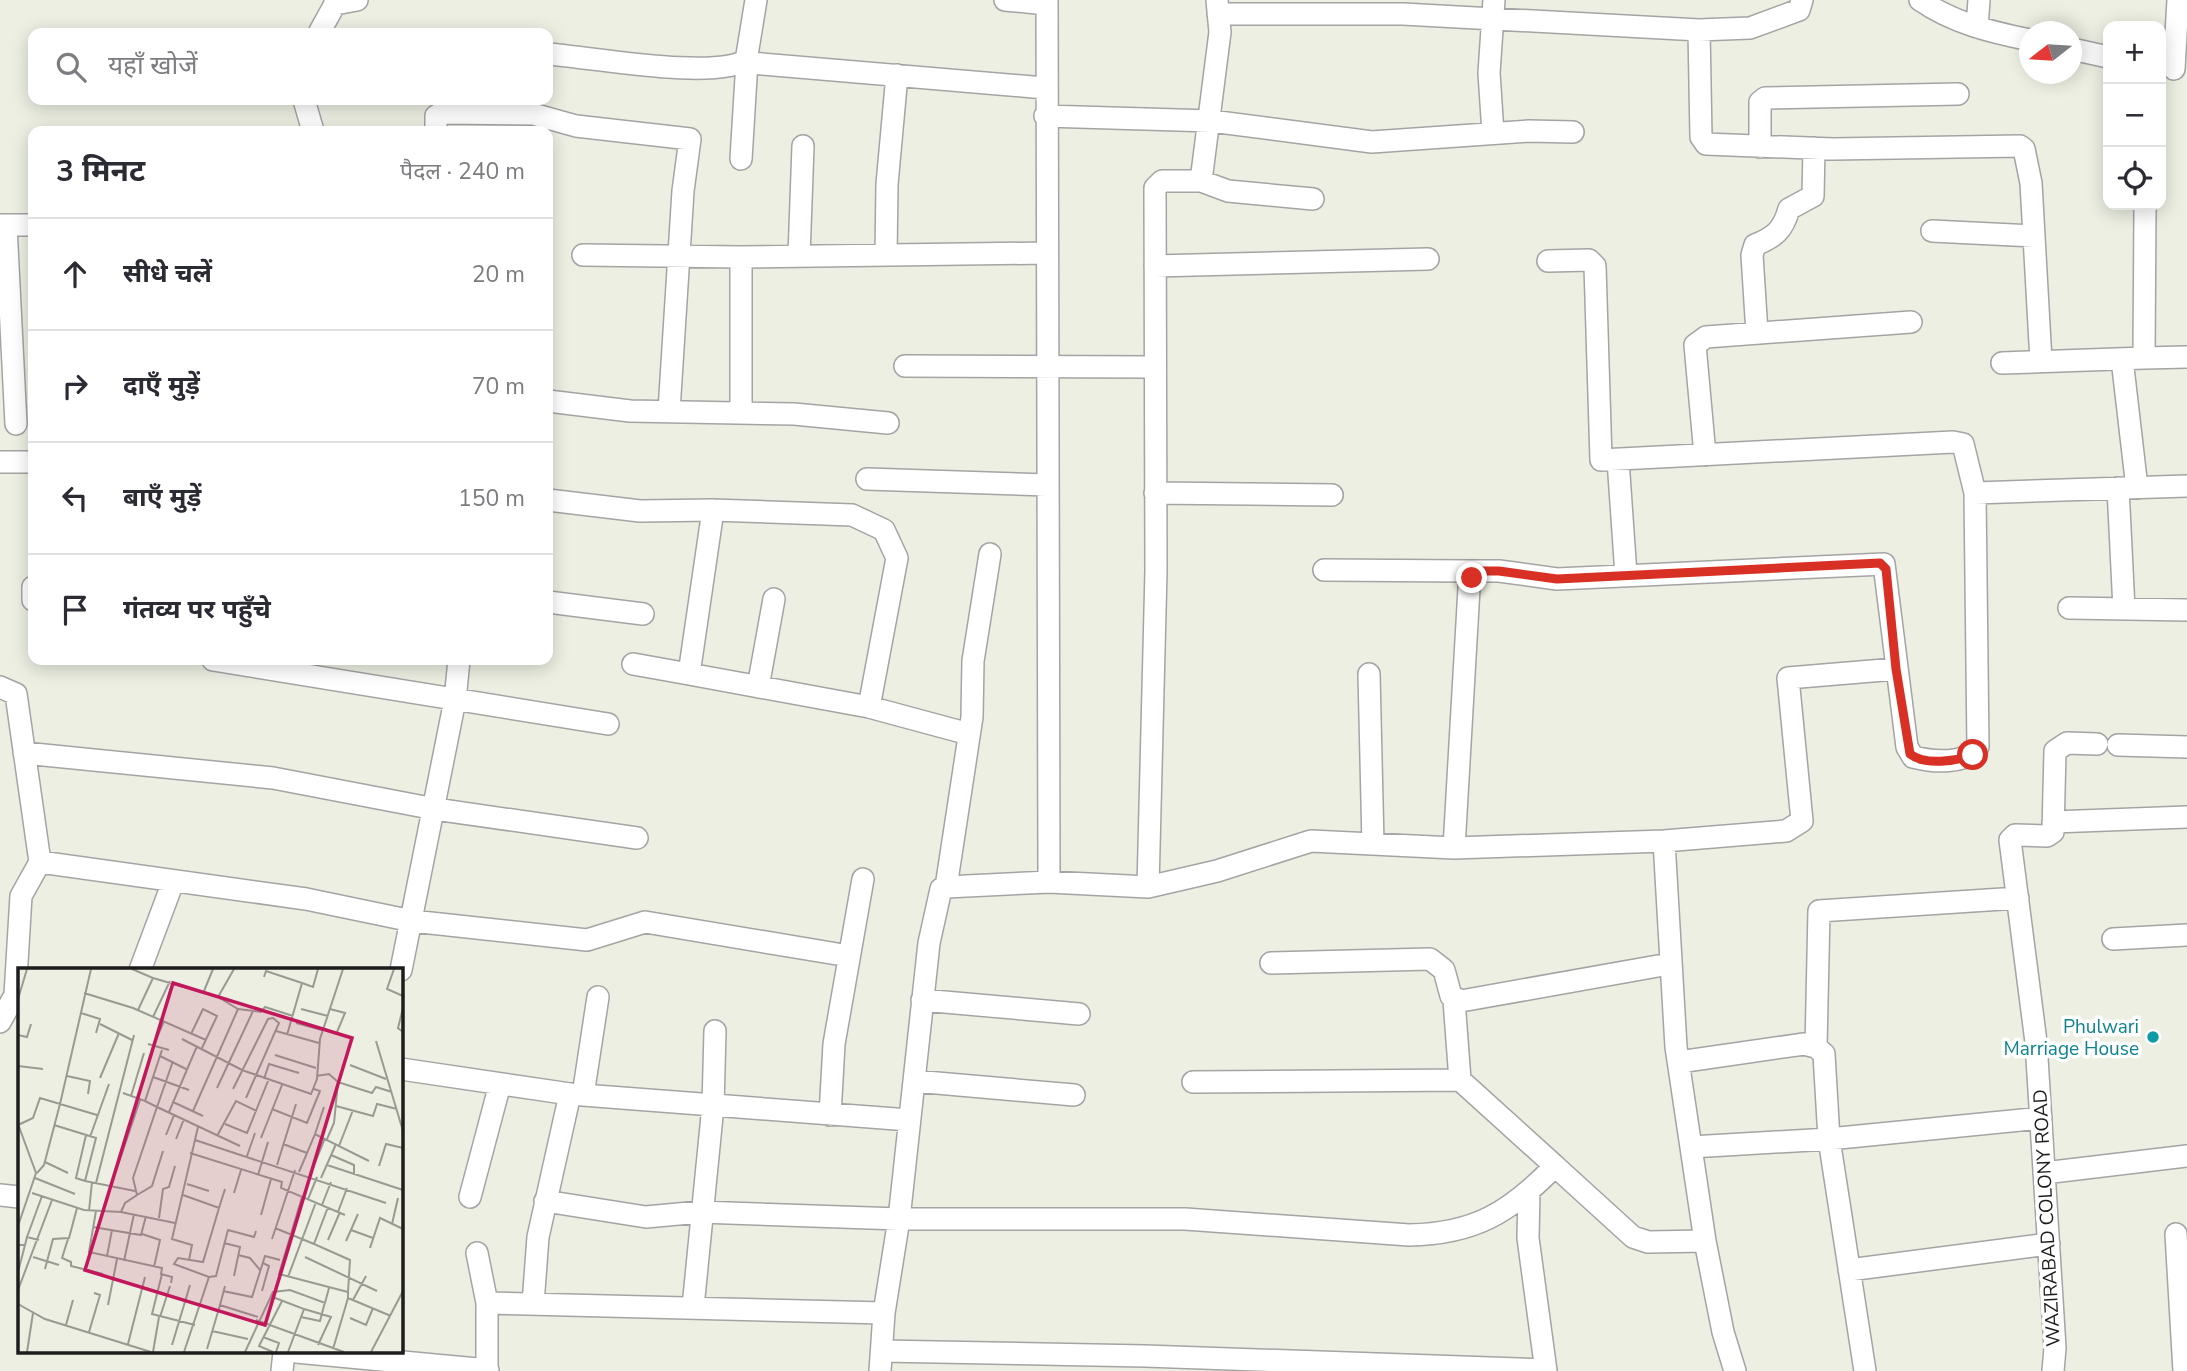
<!DOCTYPE html>
<html lang="hi">
<head>
<meta charset="utf-8">
<style>
	:root { --surface:#fff; --page:#f2f2f3; --text:#2b2b33; --muted:#7c7c81; --line:#e1e1e2 }
	body { margin:0; font-family:"Nunito Sans","Noto Sans Devanagari",sans-serif; background:var(--page); color:var(--text) }
	.controls { position:absolute; right:21px; top:21px; display:grid; overflow:hidden; border-radius:14px; box-shadow:0 4px 18px #0003 }
	.controls button { width:63px; height:63px; display:grid; place-items:center; padding:0; border:0; border-bottom:2px solid var(--line); background:var(--surface); color:var(--text); font:35px sans-serif }
	.compass { position:absolute; left:2019px; top:21px; width:63px; height:63px; border-radius:50%; background:var(--surface); box-shadow:0 4px 18px #0003; rotate:253deg }
	.stop { position:absolute; width:21px; height:21px; margin:-16px; border:5px solid #d93025; border-radius:50%; background:#fff }
	.stop.end { background:#d93025; border-color:#fff; box-shadow:0 2px 7px #0008 }
	.list { margin:0; padding:0; list-style:none }
	h2 { display:flex; justify-content:space-between; align-items:center; height:91px; margin:0; padding:0 28px; font-size:30px }
	h2 small { font-size:23px; font-weight:400; color:var(--muted) }
	.list li { display:grid; grid-template-columns:46px 1fr auto; gap:21px; align-items:center; box-sizing:border-box; height:112px; padding:0 28px; border-top:2px solid var(--line) }
	.list b { display:block; font-size:26px; white-space:nowrap }
	.list em { font-size:23px; font-style:normal; color:var(--muted) }
	.icon { flex:none; width:38px; height:38px; fill:none; stroke:currentColor; stroke-width:2; stroke-linecap:round; stroke-linejoin:round }
	.map { position:relative; flex:none; width:2187px; height:1371px; overflow:hidden }
	.search { position:absolute; background:var(--surface); box-shadow:0 4px 18px #0003; left:28px; top:28px; width:525px; height:77px; display:flex; align-items:center; gap:18px; box-sizing:border-box; padding:0 24px; border-radius:14px; color:var(--muted); font-size:26px }
	.panel { position:absolute; background:var(--surface); box-shadow:0 4px 18px #0003; left:28px; top:126px; width:525px; height:539px; border-radius:14px }
	.map>svg:first-child { display:block }
	.lines { fill:none; stroke-linecap:round; stroke-linejoin:round }
	.minor-casing { stroke:#a4a4a4; stroke-width:24 }
	.minor { stroke:#fff; stroke-width:21 }
	.route { stroke:#d93025; stroke-width:9 }
	.culture-dot { fill:#0f9aa8; stroke:#fff; stroke-width:2.5 }
	.labels { text-anchor:middle; stroke-width:7; stroke-linejoin:round; paint-order:stroke }
	.culture-label { font-size:19px; fill:#0d838f; stroke:#fff; text-anchor:end }
	.street-label { font-size:19px; fill:#1d1d1d; stroke:#fff }
	.inset-road { fill:none; stroke:#999b93; stroke-width:2 }
	.view { fill:#c2185b; fill-opacity:0.15; stroke:#c2185b; stroke-width:3.5 }
	.inset-edge { fill:none; stroke:#1d1d1d; stroke-width:3.5 }
</style>
</head>
<body>
<div class="map">
<svg width="2187" height="1371" viewBox="0 0 2187 1371">
	<rect width="100%" height="100%" fill="#ecefe2"/>
	<g class="lines">
		<defs>
			<path id="minor" d="M 335,0 L 335,4 L 357,0
				M 756,0 L 747,55 L 751,63 L 1045,88
				M 1005,0 L 1047,4
				M 1047,0 L 1049,882
				M 1920,0 C 1953,23 1991,32 2030,40
				M 1218,14 L 1403,14 L 1699,30 L 1750,28 L 1799,10 L 1802,0
				M 1977,27 L 1979,0
				M 1699,30 L 1701,137 L 1706,144 L 1833,149 L 2020,146 L 2024,149 L 2031,183 L 2041,361
				M 319,33 L 335,4
				M 2072,49 L 2108,57
				M 548,54 C 590,57 717,81 748,59
				M 2174,69 L 2178,0
				M 304,100 L 313,131
				M 1045,116 L 1211,121 L 1372,142 L 1529,131 L 1573,132
				M 436,131 L 436,116 L 441,113 L 533,114 L 576,126 L 690,139 L 683,191 L 669,411
				M 1493,133 L 1489,73 L 1494,0
				M 1760,147 L 1760,102 L 1765,98 L 1958,94
				M 741,159 L 747,61 L 751,63
				M 1201,181 L 1228,191 L 1313,199
				M 0,225 L 33,225
				M 6,226 L 16,424
				M 1932,231 L 2034,236
				M 583,255 L 741,257 L 1045,253
				M 886,255 L 887,184 L 897,75
				M 799,256 L 803,146
				M 741,257 L 741,413
				M 1548,261 L 1589,260 L 1595,266 L 1601,460 L 1953,442 L 1963,444 L 1975,493 L 2187,486
				M 1155,266 L 1428,259
				M 1757,333 L 1752,255 L 1755,245 C 1775,237 1783,230 1789,209 L 1813,196 L 1814,148
				M 2144,358 L 2187,357
				M 2122,359 L 2137,488
				M 2002,363 L 2144,358 L 2145,205
				M 905,366 L 1155,367
				M 548,401 L 630,411 L 794,414 L 888,423
				M 1705,455 L 1695,345 L 1706,337 L 1911,322
				M 1618,460 L 1626,575
				M 0,462 L 33,462
				M 867,479 L 1047,485
				M 2118,488 L 2124,609
				M 1155,493 L 1332,495
				M 548,500 L 640,511 L 713,510 L 852,515 L 884,530 L 897,558 L 869,707
				M 713,510 L 689,674 L 869,707 L 969,734
				M 990,554 L 973,661 L 972,717 L 946,887 L 941,889 L 929,943 L 899,1219 L 1185,1219 L 1409,1235 C 1475,1234 1510,1212 1555,1166 L 1633,1237 L 1648,1242 L 1705,1241 L 1723,1332 L 1735,1371
				M 1324,570 L 1470,571 L 1454,848
				M 1470,571 L 1499,571 L 1557,579 L 1884,564 L 1907,747 L 1913,757 C 1933,762 1966,765 1978,747 L 1975,493
				M 33,587 L 33,600
				M 548,602 L 643,614
				M 2069,608 L 2187,610
				M 213,660 L 608,724
				M 633,664 L 689,674
				M 1369,674 L 1373,844
				M 0,687 L 16,694 L 40,862 L 21,896 L 15,995 L 0,1022
				M 758,687 L 774,599
				M 2118,745 L 2187,747
				M 24,753 L 273,778 L 435,809 L 637,838
				M 2053,822 L 2187,817
				M 1664,841 L 1676,1047 L 1705,1241
				M 40,862 L 306,899 L 412,921 L 587,940 L 645,922 L 849,956
				M 946,887 L 1049,882 L 1148,887 L 1217,871 L 1311,841 L 1454,848 L 1664,841 L 1786,831 L 1802,821 L 1788,678 L 1896,669
				M 1148,887 L 1156,571 L 1155,188 L 1162,181 L 1201,181 L 1220,32 L 1217,0
				M 2113,939 L 2187,935
				M 1271,963 L 1430,959 L 1444,970 L 1451,996 L 1461,1001 L 1669,964
				M 140,970 L 173,882
				M 401,970 L 455,700 L 459,660
				M 922,1000 L 1079,1014
				M 1454,1000 L 1460,1080
				M 1816,1047 L 1819,911 L 2018,898
				M 1679,1062 L 1804,1044 L 1816,1047 L 1824,1054 L 1829,1139 L 1865,1371
				M 401,1069 L 570,1094 L 909,1120
				M 914,1081 L 1074,1095
				M 1193,1082 L 1460,1080 L 1555,1166
				M 583,1095 L 598,997
				M 830,1115 L 834,1044 L 863,879
				M 1691,1147 L 1829,1139 L 2041,1118
				M 2044,1173 L 2187,1156
				M 1529,1192 L 1528,1238 L 1546,1371
				M 0,1195 L 19,1197
				M 470,1197 L 500,1084
				M 545,1201 L 646,1217 L 700,1212 L 899,1219 L 884,1313
				M 2176,1234 L 2184,1371
				M 477,1253 L 487,1303 L 487,1371
				M 1849,1270 L 2049,1244
				M 487,1303 L 884,1313 L 880,1371
				M 533,1304 L 538,1237 L 570,1094
				M 693,1307 L 713,1106 L 715,1031
				M 882,1351 L 1145,1356 L 1546,1370
				M 296,1352 L 488,1370
				M 282,1371 L 284,1352
				M 2053,1371 L 2055,1348 L 2036,1042 L 2010,840 L 2015,835 L 2047,836 L 2053,832 L 2055,751 L 2067,743 L 2097,744"/>
		</defs>
		<use href="#minor" class="minor-casing"/>
		<use href="#minor" class="minor"/>
	</g>
	<g class="lines">
		<path class="route" d="M 1472,578 L 1470,571 L 1499,571 L 1557,579 L 1880,563 L 1886,569 L 1896,669 L 1910,754 C 1925,766 1956,761 1973,755"/>
	</g>
	<circle class="culture-dot" cx="2153" cy="1037" r="7"/>
	<g class="labels">
		<g class="culture-label">
			<text x="2139" y="1033">Phulwari<tspan x="2139" dy="22">Marriage House</tspan></text>
		</g>
		<g class="street-label">
			<text transform="translate(2046 1218) rotate(-93)" y="7">WAZIRABAD COLONY ROAD</text>
		</g>
	</g>
	<g transform="translate(18 968)">
		<rect width="385" height="385" fill="#ecefe2"/>
		<path class="inset-road" d="M 114,1 L 135,10 L 120,42M 376,1 L 369,21 L 385,28M 246,9 L 248,3 L 284,15 L 269,67M 135,10 L 200,29 L 216,1M 284,15 L 295,19 L 300,1M 186,23 L 195,1M 66,25 L 115,40 L 188,72M 200,29 L 220,41 L 243,44 L 247,39 L 275,48M 0,31 L 9,1M 385,40 L 380,60 L 385,64M 283,41 L 310,48M 312,41 L 327,45 L 319,64M 63,45 L 82,51 L 78,65M 135,49 L 152,13M 278,55 L 304,62M 82,56 L 114,72M 258,63 L 301,75M 173,66 L 185,41 L 199,48 L 184,80M 0,67 L 9,69 L 13,56M 164,71 L 224,102 L 293,126 L 299,111 L 302,71 L 325,1M 385,71 L 385,93M 358,73 L 385,163M 130,76 L 151,82M 135,79 L 146,53M 257,87 L 298,100M 142,88 L 168,101M 332,97 L 368,111M 0,98 L 25,101M 49,108 L 72,113 L 70,126M 298,108 L 311,106 L 320,114M 135,109 L 171,122M 82,110 L 101,65M 246,111 L 251,96 L 281,105M 199,120 L 235,43M 215,121 L 250,51 L 255,50 L 261,55 L 228,130M 105,125 L 127,133 L 144,82M 113,128 L 126,85M 127,133 L 139,139 L 155,93M 155,134 L 185,148M 318,138 L 355,148 L 359,136 L 379,141M 254,141 L 289,155 L 302,123 L 296,121M 175,143 L 220,41M 151,144 L 179,78M 0,156 L 18,205 L 0,258M 207,156 L 229,165 L 250,113M 0,157 L 15,150 L 22,130 L 79,147M 36,157 L 78,170 L 67,213 L 117,223M 297,166 L 306,139M 148,167 L 156,147M 199,168 L 218,133 L 239,143M 72,169 L 91,116M 243,170 L 264,117M 158,171 L 166,151M 309,171 L 316,155 L 320,114 L 354,125 L 358,119 L 374,124M 177,172 L 368,235M 265,176 L 289,185M 321,178 L 335,142M 172,185 L 264,214 L 263,220 L 327,247M 313,187 L 336,197 L 336,207M 229,188 L 237,165M 27,194 L 50,205M 259,197 L 278,136M 309,197 L 385,222M 361,198 L 368,176 L 385,180M 281,204 L 297,166 L 351,193M 19,205 L 26,197 L 42,136 L 73,1M 240,207 L 250,174M 292,207 L 307,170M 17,210 L 57,226M 303,210 L 318,176M 67,213 L 58,210 L 68,167M 78,215 L 116,67M 169,216 L 191,223M 93,218 L 122,132M 14,225 L 66,242 L 103,244 L 107,235 L 119,227 L 115,210 L 139,139 L 222,178M 216,225 L 223,202M 119,227 L 134,218 L 145,183M 165,227 L 201,240 L 207,221M 284,229 L 261,306 L 330,324 L 330,330 L 373,348M 290,231 L 299,209M 304,237 L 313,214M 310,239 L 296,276 L 332,292 L 330,324M 71,243 L 74,214M 78,243 L 71,284 L 144,300 L 143,306 L 154,309 L 153,315M 103,244 L 157,255M 320,244 L 329,220M 243,247 L 253,211M 141,250 L 145,221 L 151,219 L 157,198M 374,256 L 380,230M 75,259 L 123,267 L 128,248M 257,260 L 296,276M 333,262 L 355,270M 124,266 L 142,272 L 136,299M 9,269 L 24,228M 50,271 L 44,290 L 53,294 L 53,298 L 85,306M 254,271 L 277,202M 310,272 L 322,244M 328,273 L 340,246M 206,275 L 222,279 L 216,308M 0,277 L 7,277 L 9,269 L 21,272M 352,280 L 362,250 L 385,261M 220,287 L 232,290 L 242,302M 89,288 L 94,262M 15,289 L 41,297M 287,289 L 359,323M 171,292 L 174,277 L 154,271 L 180,159M 106,293 L 116,246M 27,301 L 35,271 L 51,270 L 59,240M 0,304 L 7,277M 144,306 L 134,346 L 177,357M 191,309 L 156,296 L 160,290 L 185,294 L 201,240M 270,309 L 298,234M 207,318 L 202,337 L 240,349M 0,322 L 34,232M 205,323 L 234,329 L 247,288 L 262,292M 244,323 L 251,298 L 245,295M 252,328 L 286,341 L 270,384M 335,332 L 348,308M 0,336 L 27,351 L 133,384M 90,337 L 99,291M 286,341 L 313,349 L 300,377M 142,349 L 152,318M 283,349 L 302,353 L 307,334M 332,350 L 348,357 L 355,340M 238,352 L 326,384M 48,357 L 55,332M 194,363 L 230,371M 71,364 L 82,327 L 76,325M 245,369 L 261,375 L 258,384M 110,376 L 127,309M 154,377 L 172,317M 189,381 L 202,337M 315,381 L 330,330M 9,384 L 15,345M 135,384 L 141,349M 166,384 L 191,309 L 198,308 L 210,262 L 236,269 L 238,263M 227,384 L 255,324 L 272,322 L 307,335 L 311,320M 255,384 L 241,378 L 264,333M 353,384 L 385,323"/>
		<path class="view" d="M 155,15 L 334,70 L 247,357 L 67,302 Z"/>
		<rect width="385" height="385" class="inset-edge"/>
	</g>
</svg>
<div class="controls">
<button>+</button>
<button>−</button>
<button><svg class="icon" aria-label="locate" viewBox="0 0 24 24"><circle cx="12" cy="12" r="6"/><path d="M12 2v4M12 18v4M2 12h4M18 12h4"/></svg></button>
</div>
<svg class="compass" viewBox="-18 -18 36 36"><path d="M0-13l5 13h-10z" fill="#e53935"/><path d="M0 13l5-13h-10z" fill="#7c7c81"/></svg>
<div class="stop" style="left:1973px;top:755px"></div>
<div class="stop end" style="left:1472px;top:578px"></div>
<div class="search"><svg class="icon" aria-label="search" viewBox="0 0 24 24"><circle cx="10" cy="10" r="6"/><path d="M15 15l6 6"/></svg>यहाँ खोजें</div>
<section class="panel">
<h2>3 मिनट<small>पैदल · 240 m</small></h2>
<ul class="list">
<li><svg class="icon" aria-label="ahead" viewBox="0 0 24 24"><path d="M12 20V5M6 11l6-6 6 6"/></svg><div><b>सीधे चलें</b></div><em>20 m</em></li>
<li><svg class="icon" aria-label="right" viewBox="0 0 24 24"><path d="M7 20v-9h11M14 6l5 5-5 5"/></svg><div><b>दाएँ मुड़ें</b></div><em>70 m</em></li>
<li><svg class="icon" aria-label="left" viewBox="0 0 24 24"><path d="M17 20v-9H6M10 6l-5 5 5 5"/></svg><div><b>बाएँ मुड़ें</b></div><em>150 m</em></li>
<li><svg class="icon" aria-label="arrive" viewBox="0 0 24 24"><path d="M6 21V4h12l-3 4 3 4H6"/></svg><div><b>गंतव्य पर पहुँचे</b></div></li>
</ul>
</section>
</div>
</body>
</html>
